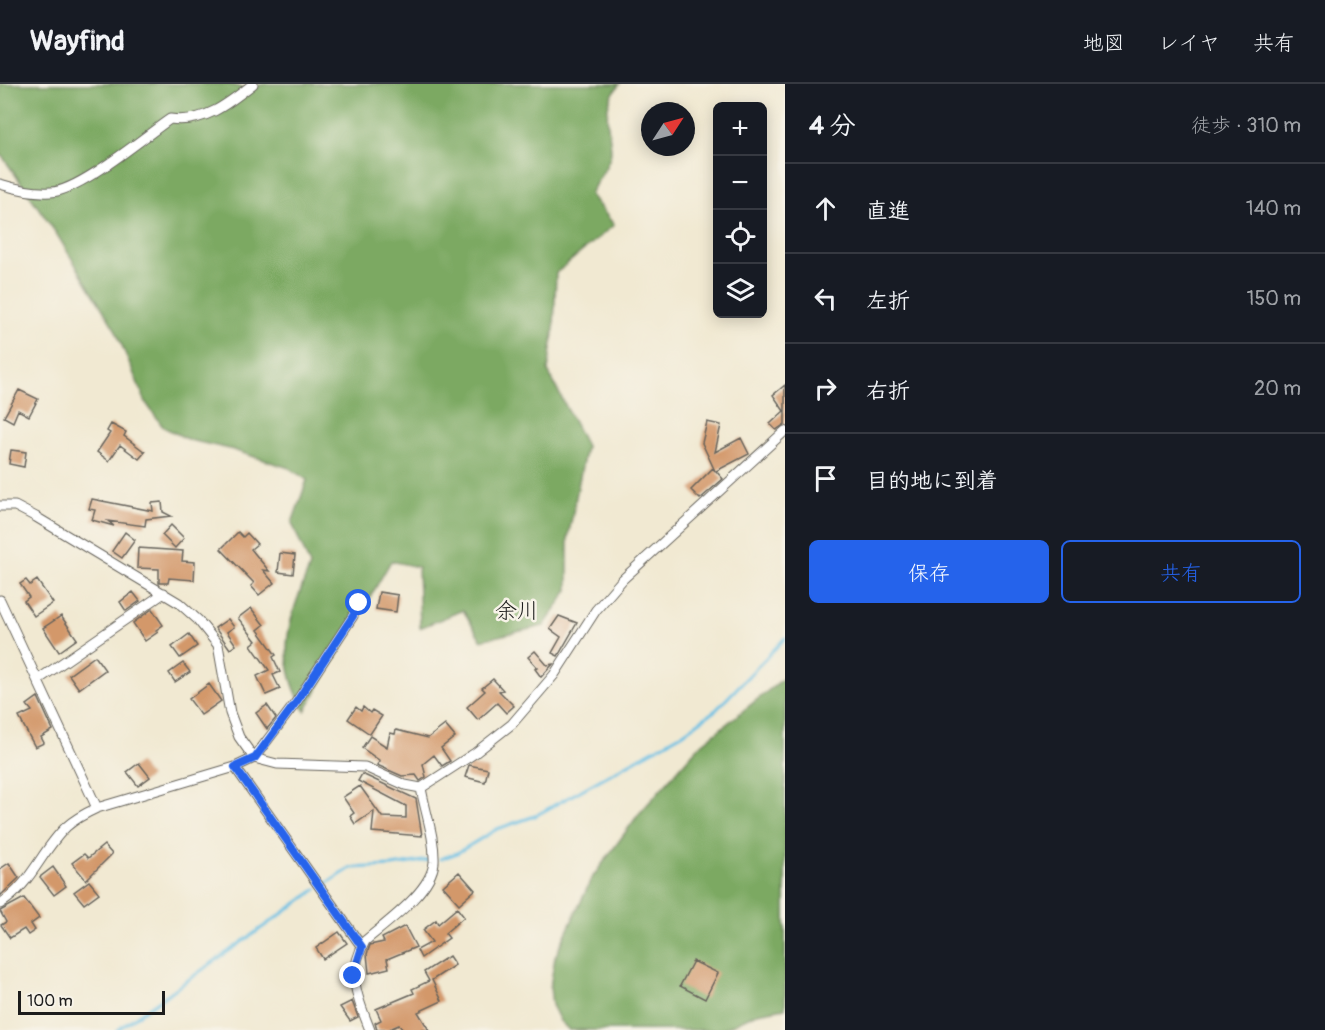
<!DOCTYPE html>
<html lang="ja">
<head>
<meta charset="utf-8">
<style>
	:root { --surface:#171b24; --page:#242831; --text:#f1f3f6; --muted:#9ea1a6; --line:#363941; --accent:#2563eb }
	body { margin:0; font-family:Pangolin,"Klee One",sans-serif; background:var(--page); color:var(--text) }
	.controls { position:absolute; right:18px; top:18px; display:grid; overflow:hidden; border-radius:9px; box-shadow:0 3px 15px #0003 }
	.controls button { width:54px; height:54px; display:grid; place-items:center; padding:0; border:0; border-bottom:2px solid var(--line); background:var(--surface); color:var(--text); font:30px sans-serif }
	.compass { position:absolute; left:641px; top:18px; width:54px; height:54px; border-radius:50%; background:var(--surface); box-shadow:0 3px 15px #0003; rotate:54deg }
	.scale { position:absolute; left:18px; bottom:15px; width:147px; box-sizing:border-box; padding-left:6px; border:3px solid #1c1c1c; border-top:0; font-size:16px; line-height:21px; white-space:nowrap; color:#1c1c1c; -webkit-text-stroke:4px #f7f3e8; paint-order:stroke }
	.stop { position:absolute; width:18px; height:18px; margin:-14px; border:4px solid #2563eb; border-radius:50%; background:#fff }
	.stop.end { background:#2563eb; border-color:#fff; box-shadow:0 2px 6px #0008 }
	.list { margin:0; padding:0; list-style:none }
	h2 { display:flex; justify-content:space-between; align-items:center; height:78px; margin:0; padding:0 24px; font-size:26px }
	h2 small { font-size:20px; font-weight:400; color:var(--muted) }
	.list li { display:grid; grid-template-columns:39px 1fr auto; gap:18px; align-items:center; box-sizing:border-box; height:90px; padding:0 24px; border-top:2px solid var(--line) }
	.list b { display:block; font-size:22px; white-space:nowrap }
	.list em { font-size:20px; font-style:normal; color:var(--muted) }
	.actions { display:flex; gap:12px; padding:18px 24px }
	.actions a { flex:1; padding:14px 0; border:2px solid var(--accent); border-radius:9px; text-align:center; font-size:21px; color:var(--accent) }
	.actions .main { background:var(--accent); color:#fff }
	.icon { flex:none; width:33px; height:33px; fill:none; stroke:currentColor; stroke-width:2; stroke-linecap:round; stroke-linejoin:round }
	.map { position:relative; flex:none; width:785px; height:946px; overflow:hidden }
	header { display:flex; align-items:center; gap:36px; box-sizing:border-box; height:84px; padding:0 30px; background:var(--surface); border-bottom:2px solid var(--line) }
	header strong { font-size:28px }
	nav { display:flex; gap:33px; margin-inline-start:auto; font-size:21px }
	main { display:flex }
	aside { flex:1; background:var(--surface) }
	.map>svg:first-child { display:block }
	.forest { fill:#7ba962; stroke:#4c623f; stroke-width:1.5 }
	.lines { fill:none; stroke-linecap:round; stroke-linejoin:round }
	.stream { stroke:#66bfe4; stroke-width:3 }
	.building { fill:#d3986a }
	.minor-casing { stroke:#67645c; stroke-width:11 }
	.minor { stroke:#fff; stroke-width:9 }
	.route { stroke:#2563eb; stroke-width:8 }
	.labels { text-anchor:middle; stroke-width:5; stroke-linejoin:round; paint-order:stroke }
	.neighbourhood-label { font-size:22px; fill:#1c1c1c; stroke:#f7f3e8 }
</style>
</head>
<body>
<header>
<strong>Wayfind</strong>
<nav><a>地図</a><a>レイヤ</a><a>共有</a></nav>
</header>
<main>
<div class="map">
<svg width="785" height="946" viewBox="0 0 785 946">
	<rect width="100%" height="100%" fill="#f7f3e8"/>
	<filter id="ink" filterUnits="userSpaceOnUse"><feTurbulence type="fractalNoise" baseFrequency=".0167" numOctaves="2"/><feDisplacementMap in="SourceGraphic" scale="12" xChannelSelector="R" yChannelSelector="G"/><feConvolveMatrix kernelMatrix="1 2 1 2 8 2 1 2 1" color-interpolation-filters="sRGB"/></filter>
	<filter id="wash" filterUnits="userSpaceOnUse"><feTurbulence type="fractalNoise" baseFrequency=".008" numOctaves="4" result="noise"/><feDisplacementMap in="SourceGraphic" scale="24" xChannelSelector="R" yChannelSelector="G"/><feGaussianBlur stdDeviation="1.35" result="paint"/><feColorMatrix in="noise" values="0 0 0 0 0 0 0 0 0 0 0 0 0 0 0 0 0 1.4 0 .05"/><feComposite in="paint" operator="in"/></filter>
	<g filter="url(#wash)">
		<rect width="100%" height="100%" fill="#f1e9d2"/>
		<path class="forest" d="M 0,0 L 228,0 L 242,4 L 268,0 L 620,0 C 599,25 610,40 611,67 C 611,79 596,98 590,110 L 614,141 L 556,189 L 554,244 L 548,287 L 586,362 L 568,454 L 568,506 L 544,542 L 481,556 L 463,526 L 420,544 L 418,483 L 391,477 L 305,627 C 274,572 288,538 310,482 L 292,439 L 307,396 L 289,384 L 230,365 L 189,356 L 163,343 L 146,319 L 115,245 L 56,149 L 0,69 Z
			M 785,593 L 785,924 L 757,929 L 721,946 L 569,946 L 560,937 L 552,921 L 550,903 L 555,873 L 592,794 L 638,731 L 698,663 Z"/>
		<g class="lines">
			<path class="stream" d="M 440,775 L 457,769 L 497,745 L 535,732 L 682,650 L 716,626 L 785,554
				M 326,800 L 351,784 L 392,782 L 429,776
				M 117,946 L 317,805"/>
		</g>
		<g id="blocks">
			<path class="building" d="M 785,301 L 785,340 L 776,346 L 770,340 L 784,327 L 773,311 Z
				M 19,306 L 38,315 L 29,332 L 18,326 L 13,338 L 4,333 Z
				M 707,338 L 721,341 L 715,368 L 741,354 L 749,370 L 716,387 L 723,395 L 700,415 L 691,406 L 713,384 L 715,387 L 702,359 Z
				M 111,340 L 126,348 L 124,352 L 145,368 L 139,375 L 120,361 L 109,377 L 97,368 L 110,349 L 107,347 Z
				M 11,366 L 26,368 L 24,383 L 9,380 Z
				M 92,415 L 153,427 L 152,419 L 162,418 L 163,428 L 171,432 L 146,435 L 145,442 L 108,437 L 114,442 L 92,436 L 95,426 L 89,425 Z
				M 171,441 L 184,454 L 175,464 L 162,451 Z
				M 125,448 L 135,456 L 122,474 L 112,467 Z
				M 238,448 L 243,453 L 247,449 L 257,460 L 251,465 L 269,487 L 263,486 L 274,499 L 259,511 L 251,502 L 254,499 L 221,465 Z
				M 138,464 L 183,467 L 182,477 L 195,478 L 194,496 L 169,494 L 168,499 L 159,499 L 159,485 L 137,484 Z
				M 280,469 L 295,471 L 293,490 L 278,488 Z
				M 26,496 L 30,501 L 37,496 L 53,519 L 34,532 L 24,517 L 29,513 L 20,500 Z
				M 133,508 L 140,517 L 126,527 L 120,518 Z
				M 379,508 L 398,511 L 396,528 L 376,525 Z
				M 251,524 L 264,541 L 258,546 L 276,571 L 273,573 L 280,588 L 273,591 L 280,605 L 266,611 L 257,592 L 269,586 L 251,561 L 256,557 L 238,534 Z
				M 152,525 L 163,541 L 156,546 L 158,548 L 145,557 L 133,539 Z
				M 61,532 L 77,555 L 59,568 L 43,544 Z
				M 559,532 L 577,539 L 558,572 L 552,569 L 561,553 L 550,545 Z
				M 228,535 L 234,543 L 227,548 L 236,561 L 230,565 L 215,544 Z
				M 189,550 L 197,562 L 180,574 L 172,563 Z
				M 535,567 L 547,581 L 553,580 L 541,593 L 535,585 L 538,584 L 528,573 Z
				M 95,572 L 105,586 L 79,605 L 69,591 Z
				M 183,579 L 190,588 L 175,598 L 169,589 Z
				M 493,595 L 503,606 L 499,607 L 514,622 L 506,629 L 497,619 L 478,636 L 467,623 L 485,607 L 482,604 Z
				M 209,600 L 221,617 L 201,631 L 189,615 Z
				M 38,613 L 53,646 L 41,653 L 44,659 L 35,663 L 19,633 L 32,627 L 27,621 Z
				M 267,621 L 276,634 L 267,645 L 256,629 Z
				M 356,623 L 361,627 L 363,623 L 370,629 L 372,626 L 382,632 L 370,650 L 348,635 Z
				M 445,641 L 455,653 L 441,664 L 450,677 L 442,682 L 434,671 L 423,680 L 426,693 L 420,697 L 416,691 L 402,692 L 377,681 L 380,677 L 362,664 L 370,652 L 387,663 L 390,649 L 395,650 L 396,646 L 428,654 Z
				M 139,679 L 150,693 L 138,702 L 127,688 Z
				M 469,681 L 488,685 L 485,698 L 465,693 Z
				M 362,690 L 416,715 L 422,752 L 372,748 L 374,727 L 355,740 L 350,732 L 354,729 L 343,713 L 360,702 L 382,733 L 406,734 L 406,722 L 358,697 Z
				M 104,761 L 112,770 L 86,796 L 72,779 L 84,770 L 88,774 Z
				M 9,779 L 19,794 L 0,812 L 0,785 Z
				M 53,783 L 66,802 L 54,811 L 40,793 Z
				M 459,788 L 475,806 L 459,820 L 443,802 Z
				M 89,797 L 99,809 L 84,820 L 74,808 Z
				M 24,814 L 39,834 L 31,840 L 35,846 L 28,851 L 24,845 L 10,854 L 1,841 L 6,838 L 0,827 Z
				M 457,824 L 464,833 L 445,849 L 449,854 L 421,874 L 417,866 L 432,858 L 423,846 L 436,836 L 438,840 Z
				M 405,842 L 416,863 L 387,875 L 389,884 L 369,889 L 367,870 L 370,861 L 384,858 L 382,854 Z
				M 339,848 L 347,859 L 323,875 L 316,864 Z
				M 449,872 L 455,881 L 432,896 L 442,917 L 418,928 L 429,946 L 403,946 L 399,941 L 387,946 L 377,946 L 375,939 L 381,936 L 376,925 L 414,909 L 412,905 L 429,897 L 424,888 Z
				M 693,877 L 718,889 L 705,915 L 680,902 Z
				M 352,917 L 358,933 L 350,937 L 340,923 Z"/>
		</g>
	</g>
	<g filter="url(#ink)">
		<use href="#blocks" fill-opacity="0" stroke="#67645c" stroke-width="1.5"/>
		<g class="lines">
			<defs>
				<path id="minor" d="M 0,100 C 16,105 34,109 51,108 C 80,107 145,52 170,35 C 203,40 228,20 253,0
					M 0,422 L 15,422 L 36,433 L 179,519 L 198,536 L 218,561 L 230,629 L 239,653 L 254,674 L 277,680 L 365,683 L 405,701 L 421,704 L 475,669 L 512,640 L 554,591 L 596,526 L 623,495 L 785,347
					M 0,516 L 97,724
					M 39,595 L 164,509
					M 235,683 L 362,863
					M 0,820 C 31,801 41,767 66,743 C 75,735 86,729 97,724 L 235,683 L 254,674 L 297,617 L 353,532 L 359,519
					M 370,946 C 357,912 346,892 365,857 C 386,839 432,807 434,778 C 435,754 425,727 421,704"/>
			</defs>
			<use href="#minor" class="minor-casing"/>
			<use href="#minor" class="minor"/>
		</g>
	</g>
	<g class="lines" filter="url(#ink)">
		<path class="route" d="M 353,892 L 362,863 L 235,683 L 255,674 L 297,617 L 353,532 L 359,519"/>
	</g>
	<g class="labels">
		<g class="neighbourhood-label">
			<text x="517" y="534">余川</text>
		</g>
	</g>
</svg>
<div class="controls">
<button>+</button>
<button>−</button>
<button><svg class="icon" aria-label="locate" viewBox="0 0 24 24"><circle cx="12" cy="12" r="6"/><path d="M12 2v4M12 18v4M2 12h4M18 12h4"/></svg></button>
<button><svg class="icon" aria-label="layers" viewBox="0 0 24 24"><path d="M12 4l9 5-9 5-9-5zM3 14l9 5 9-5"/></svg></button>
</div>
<svg class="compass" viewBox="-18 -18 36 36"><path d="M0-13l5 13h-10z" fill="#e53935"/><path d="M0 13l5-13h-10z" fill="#9ea1a6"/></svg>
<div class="scale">100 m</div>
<div class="stop" style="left:359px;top:519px"></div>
<div class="stop end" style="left:353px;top:892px"></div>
</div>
<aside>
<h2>4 分<small>徒歩 · 310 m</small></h2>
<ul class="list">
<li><svg class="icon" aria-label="ahead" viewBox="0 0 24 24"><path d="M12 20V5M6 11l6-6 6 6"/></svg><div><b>直進</b></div><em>140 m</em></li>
<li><svg class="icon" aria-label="left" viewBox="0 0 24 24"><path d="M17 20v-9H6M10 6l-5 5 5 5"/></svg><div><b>左折</b></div><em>150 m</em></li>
<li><svg class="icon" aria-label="right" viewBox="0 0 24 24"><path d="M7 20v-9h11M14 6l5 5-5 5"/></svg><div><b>右折</b></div><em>20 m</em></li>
<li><svg class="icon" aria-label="arrive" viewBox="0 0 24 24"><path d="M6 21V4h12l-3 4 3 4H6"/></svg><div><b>目的地に到着</b></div></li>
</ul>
<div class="actions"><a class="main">保存</a><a>共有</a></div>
</aside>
</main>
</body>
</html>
